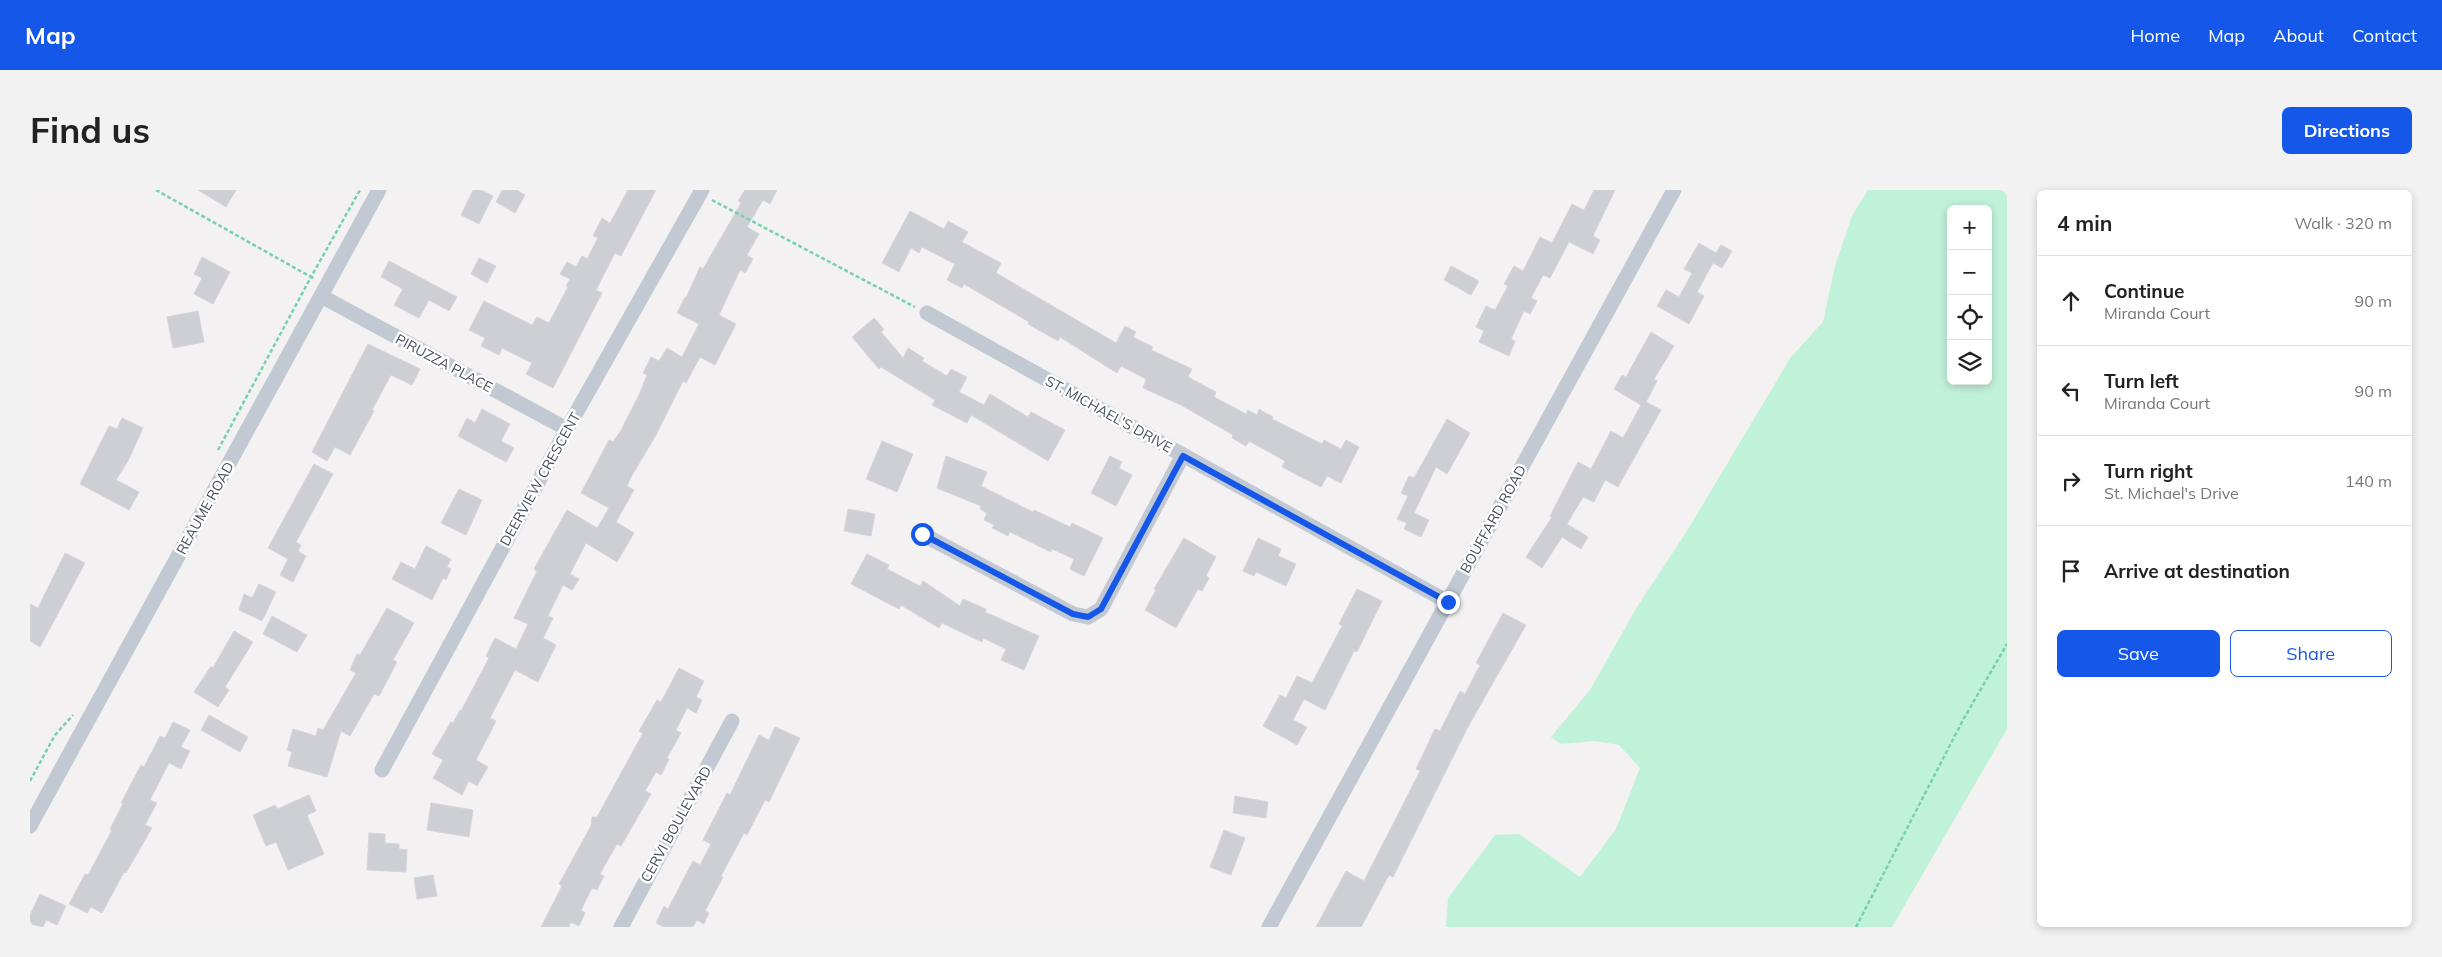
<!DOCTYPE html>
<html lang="en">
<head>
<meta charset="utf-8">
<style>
	:root { --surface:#fff; --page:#f2f2f2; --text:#222; --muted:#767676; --line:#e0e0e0; --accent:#1558e9 }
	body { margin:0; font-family:Mulish,sans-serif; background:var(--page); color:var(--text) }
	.controls { position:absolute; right:15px; top:15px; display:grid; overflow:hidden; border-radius:8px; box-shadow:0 2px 8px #0003 }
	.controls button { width:45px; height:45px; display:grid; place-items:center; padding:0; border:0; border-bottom:1px solid var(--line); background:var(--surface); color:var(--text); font:25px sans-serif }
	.stop { position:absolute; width:15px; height:15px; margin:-11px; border:4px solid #1558e9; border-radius:50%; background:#fff }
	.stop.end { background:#1558e9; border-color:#fff; box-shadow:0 1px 5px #0008 }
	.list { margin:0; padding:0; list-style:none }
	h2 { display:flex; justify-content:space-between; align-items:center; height:65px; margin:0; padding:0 20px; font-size:21px }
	h2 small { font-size:16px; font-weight:400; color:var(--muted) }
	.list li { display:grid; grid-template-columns:32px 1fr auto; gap:15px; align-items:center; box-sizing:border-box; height:90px; padding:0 20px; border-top:1px solid var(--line) }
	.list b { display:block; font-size:19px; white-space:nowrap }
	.list p { margin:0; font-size:16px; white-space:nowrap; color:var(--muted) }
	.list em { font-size:16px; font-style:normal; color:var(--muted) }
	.actions { display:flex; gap:10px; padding:15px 20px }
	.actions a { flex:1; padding:11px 0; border:1px solid var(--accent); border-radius:8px; text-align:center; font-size:18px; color:var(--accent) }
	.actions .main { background:var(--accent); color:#fff }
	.icon { flex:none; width:28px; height:28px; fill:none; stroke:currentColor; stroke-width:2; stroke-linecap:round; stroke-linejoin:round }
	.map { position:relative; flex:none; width:1977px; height:737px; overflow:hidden; border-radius:8px }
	header { display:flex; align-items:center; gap:30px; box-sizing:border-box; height:70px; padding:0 25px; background:var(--accent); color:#fff }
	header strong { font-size:24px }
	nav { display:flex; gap:28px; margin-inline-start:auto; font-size:18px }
	.intro { display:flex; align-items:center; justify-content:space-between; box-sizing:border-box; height:120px; padding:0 30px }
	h1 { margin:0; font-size:35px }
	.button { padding:12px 22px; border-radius:8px; background:var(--accent); color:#fff; font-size:18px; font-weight:700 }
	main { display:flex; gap:30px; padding:0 30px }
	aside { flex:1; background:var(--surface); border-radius:8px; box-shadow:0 2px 8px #0003 }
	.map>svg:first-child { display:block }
	.green { fill:#c0f1d9; fill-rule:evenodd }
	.building { fill:#cdcfd5; stroke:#d5d6dc }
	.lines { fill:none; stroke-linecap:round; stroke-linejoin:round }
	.path { stroke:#77d0af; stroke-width:2.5; stroke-dasharray:4 2.5; stroke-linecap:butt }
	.street { stroke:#c2c9d3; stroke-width:15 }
	.route { stroke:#1558e9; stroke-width:6 }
	.labels { text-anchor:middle; stroke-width:5; stroke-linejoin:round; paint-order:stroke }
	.street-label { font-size:14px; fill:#48515f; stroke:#fff }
</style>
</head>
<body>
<header>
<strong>Map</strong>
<nav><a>Home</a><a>Map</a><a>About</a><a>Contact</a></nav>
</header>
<div class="intro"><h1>Find us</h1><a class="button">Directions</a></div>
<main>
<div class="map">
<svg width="1977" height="737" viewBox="0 0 1977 737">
	<rect width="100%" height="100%" fill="#f3f1f1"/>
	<path class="green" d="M 1838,0 L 1977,0 L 1977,539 L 1862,737 L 1416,737 L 1418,708 L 1465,645 L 1489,644 L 1550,687 L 1586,639 L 1610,578 L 1589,555 L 1565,551 L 1531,554 L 1521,547 L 1560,500 L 1607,417 L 1657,341 L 1761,167 L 1793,132 L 1805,76 L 1822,26 ZM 1921,19 L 1958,19 L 1958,191 L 1921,191 Z"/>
	<path class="building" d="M 168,0 L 206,0 L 196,17 Z
		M 443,0 L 451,0 L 463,6 L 449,34 L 431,25 Z
		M 472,0 L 487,0 L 495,5 L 485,23 L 466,12 Z
		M 598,0 L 626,0 L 591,66 L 585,63 L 566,100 L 572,103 L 523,198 L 496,184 L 502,173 L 472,158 L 469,165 L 451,156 L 455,148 L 439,140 L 454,111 L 502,135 L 507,127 L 519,133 L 538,97 L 536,96 L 540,89 L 530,84 L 537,72 L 546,77 L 552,66 L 557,69 L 568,48 L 563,46 L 572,28 L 580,33 Z
		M 715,0 L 747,0 L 740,14 L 733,10 L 717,37 L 729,44 L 717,65 L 723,69 L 715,83 L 710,80 L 689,125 L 706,134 L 685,175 L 670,167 L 656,193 L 653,191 L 626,245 L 601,287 L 597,296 L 604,300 L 586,332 L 604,343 L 587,372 L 556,353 L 540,384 L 549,389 L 542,400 L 533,395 L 518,426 L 523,428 L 513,448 L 526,455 L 508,492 L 485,480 L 460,528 L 466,531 L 446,570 L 458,577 L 447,596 L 439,591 L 432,605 L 403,588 L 413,570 L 402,564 L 421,532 L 423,533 L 430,520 L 431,521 L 459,468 L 456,466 L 465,448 L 486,459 L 498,434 L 484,428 L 507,381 L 504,379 L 537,320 L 567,338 L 579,318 L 551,303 L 579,250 L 583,252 L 590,242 L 609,205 L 617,185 L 613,183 L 621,167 L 629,171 L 637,158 L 652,167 L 669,134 L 647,123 L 655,107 L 656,108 L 670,77 L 673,79 L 711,13 L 708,11 Z
		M 1564,0 L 1585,0 L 1563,46 L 1570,50 L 1563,64 L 1539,52 L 1520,88 L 1513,85 L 1501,108 L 1507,111 L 1500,124 L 1494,121 L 1481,149 L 1485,151 L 1479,166 L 1449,152 L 1454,141 L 1446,137 L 1456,116 L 1465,120 L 1478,96 L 1474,94 L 1484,76 L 1493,81 L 1510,47 L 1522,53 L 1542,14 L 1554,20 Z
		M 880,21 L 914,39 L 918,31 L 938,42 L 932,52 L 971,73 L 966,83 L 1086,153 L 1095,136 L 1106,142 L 1103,147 L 1123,157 L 1121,160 L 1162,179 L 1158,187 L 1186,202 L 1184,207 L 1216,224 L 1218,220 L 1227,225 L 1229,219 L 1243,227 L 1242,229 L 1292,254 L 1294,250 L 1311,259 L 1316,250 L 1329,257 L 1311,293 L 1297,286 L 1291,297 L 1275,289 L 1252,277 L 1255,271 L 1219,251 L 1216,256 L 1202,248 L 1203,245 L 1151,215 L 1113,198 L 1116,189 L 1091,176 L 1087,183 L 1030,147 L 1028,151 L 998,134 L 999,132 L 934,94 L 932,98 L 917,90 L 925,74 L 892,57 L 889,63 L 881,58 L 869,82 L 852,73 Z
		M 1669,53 L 1686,63 L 1691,55 L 1702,61 L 1692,78 L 1683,73 L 1667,102 L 1674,106 L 1659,134 L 1627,116 L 1636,100 L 1649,107 L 1662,83 L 1654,79 Z
		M 172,67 L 200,82 L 183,114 L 164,104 L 172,88 L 164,84 Z
		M 449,68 L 466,76 L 457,93 L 441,84 Z
		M 359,71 L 427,107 L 419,121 L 399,110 L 389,128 L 364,115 L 373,99 L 351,87 Z
		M 1421,76 L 1449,91 L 1441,105 L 1414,90 Z
		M 168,121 L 174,152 L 143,158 L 137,127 Z
		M 844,128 L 854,139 L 851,142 L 873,168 L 878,158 L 894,168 L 892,171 L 917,186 L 921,179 L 937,187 L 929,202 L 954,215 L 960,204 L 998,227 L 1001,222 L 1035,240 L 1018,271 L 941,225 L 937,233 L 902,215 L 905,210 L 851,177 L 849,179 L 822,147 Z
		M 1621,142 L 1644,156 L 1624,189 L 1627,191 L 1616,212 L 1631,220 L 1588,297 L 1575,290 L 1564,312 L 1553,307 L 1537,334 L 1558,347 L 1551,359 L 1532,347 L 1512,378 L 1496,367 L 1522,327 L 1520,326 L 1548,272 L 1561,279 L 1581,241 L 1593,248 L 1611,215 L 1584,199 L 1592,185 L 1596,187 Z
		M 338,154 L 390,179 L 382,195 L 361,185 L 342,220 L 344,221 L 320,265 L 305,257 L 297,271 L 282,262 Z
		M 452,219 L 480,234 L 471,251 L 484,258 L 476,272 L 428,246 L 437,228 L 445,233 Z
		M 92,228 L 113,238 L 98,271 L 86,290 L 109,302 L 99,320 L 50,294 L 79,236 L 87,239 Z
		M 1417,229 L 1440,243 L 1417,284 L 1406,277 L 1384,323 L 1399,330 L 1391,347 L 1374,339 L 1377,333 L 1367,329 L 1378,306 L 1371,303 L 1379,286 L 1384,288 Z
		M 852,251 L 883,264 L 867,302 L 836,289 Z
		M 916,266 L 957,282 L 951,296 L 1003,322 L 1004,320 L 1040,337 L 1042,333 L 1073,348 L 1054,386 L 1040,379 L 1044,369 L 1022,359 L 1021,362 L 980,342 L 978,346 L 962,338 L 964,335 L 954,330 L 957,323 L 950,319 L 951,316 L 907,298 Z
		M 1080,266 L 1092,272 L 1089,278 L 1102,285 L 1086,316 L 1061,303 Z
		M 284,274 L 303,284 L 266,352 L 271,355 L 268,361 L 276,366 L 263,392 L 250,385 L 258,369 L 238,358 Z
		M 429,299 L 452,310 L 436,345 L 411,333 Z
		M 818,319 L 845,324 L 841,346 L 814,341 Z
		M 1154,348 L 1186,367 L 1176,386 L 1179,388 L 1172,401 L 1168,399 L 1146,438 L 1115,420 L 1126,400 L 1124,399 Z
		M 1228,348 L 1251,359 L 1248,366 L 1266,374 L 1256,396 L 1226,382 L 1224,386 L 1213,381 Z
		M 396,356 L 421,369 L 417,377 L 421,379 L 416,390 L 413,388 L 402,410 L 362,389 L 371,372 L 385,379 Z
		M 35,363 L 55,373 L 10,457 L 0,451 L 0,414 L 8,418 Z
		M 837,364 L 859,375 L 857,379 L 890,396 L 893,391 L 930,416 L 933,409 L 956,419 L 955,422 L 1009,446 L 994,480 L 971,470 L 976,459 L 953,448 L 952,452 L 912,433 L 909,438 L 871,415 L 869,419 L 821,394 Z
		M 229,394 L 246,402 L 232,431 L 209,420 L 214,404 L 222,408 Z
		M 1327,399 L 1352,411 L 1327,462 L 1324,461 L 1295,520 L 1274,509 L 1263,530 L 1277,537 L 1267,555 L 1233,536 L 1250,505 L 1256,508 L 1267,486 L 1282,493 L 1312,436 L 1309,434 Z
		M 357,418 L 384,433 L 363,470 L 367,472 L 349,506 L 344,504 L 320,546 L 311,541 L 297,587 L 258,576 L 262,562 L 257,560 L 263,539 L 286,546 L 288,538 L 293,540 L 326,483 L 320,480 L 327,464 L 330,465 Z
		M 1473,423 L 1496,435 L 1439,535 L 1363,687 L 1359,685 L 1331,737 L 1286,737 L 1316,681 L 1334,691 L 1390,581 L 1386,579 L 1405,539 L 1410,541 L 1430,501 L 1435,504 L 1450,475 L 1446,473 Z
		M 242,426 L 277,445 L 267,462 L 233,444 Z
		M 204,441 L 223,452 L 195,497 L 199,500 L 188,517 L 164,502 L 181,476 L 183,478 Z
		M 649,478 L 674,491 L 666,507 L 672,510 L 666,523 L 657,518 L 646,540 L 651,543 L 637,568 L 639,569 L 631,585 L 626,582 L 615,601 L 621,604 L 591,656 L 587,654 L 570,684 L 574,686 L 567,700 L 562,698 L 551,720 L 555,723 L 549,736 L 541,732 L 539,737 L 511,737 L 532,696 L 529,694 L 561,636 L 562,627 L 567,627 L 613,543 L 609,541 L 627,510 L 631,512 Z
		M 179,525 L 218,547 L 210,562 L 171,540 Z
		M 143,532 L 160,540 L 151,557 L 160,561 L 151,579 L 139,573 L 120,610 L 127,613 L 115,635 L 122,638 L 96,683 L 94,682 L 72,723 L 61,717 L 57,723 L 39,714 L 55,684 L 58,685 L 82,640 L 80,639 L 93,614 L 91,613 L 111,575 L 114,577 L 130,546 L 135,548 Z
		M 745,537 L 770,548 L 739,612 L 735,610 L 717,645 L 714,643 L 691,686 L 693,687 L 675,721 L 679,723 L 674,734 L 667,730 L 663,737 L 634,737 L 626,733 L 634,716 L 638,719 L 663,671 L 670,675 L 681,654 L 673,650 L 697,603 L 700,605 L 729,545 L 739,550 Z
		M 279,605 L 286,621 L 277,625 L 294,664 L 258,680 L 246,652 L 236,656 L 223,625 L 245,615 L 247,619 Z
		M 1205,606 L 1238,612 L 1236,628 L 1203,623 Z
		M 401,613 L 443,620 L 439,647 L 397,640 Z
		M 1194,640 L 1215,648 L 1201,685 L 1180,677 Z
		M 339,643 L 355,644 L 355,653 L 369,654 L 369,659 L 377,660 L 376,682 L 337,680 Z
		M 403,685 L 407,706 L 387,709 L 384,688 Z
		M 10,704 L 36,716 L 27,735 L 16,730 L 13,737 L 0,734 L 0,725 Z"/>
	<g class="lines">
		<path class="path" d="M 126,0 L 281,87 L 330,0
			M 682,10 L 885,117
			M 188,260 L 281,87 L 285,89
			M 0,591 L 25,545 L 43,525
			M 1826,737 L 1933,530 L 1977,454"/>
		<path class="street" d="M 291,106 L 537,239
			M 897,123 L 1418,412
			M 892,344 L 1043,424 L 1058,427 L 1071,419 L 1153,265
			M 352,580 L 537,239 L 672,0
			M 0,636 L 349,0
			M 591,737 L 702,531
			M 1239,737 L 1644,0"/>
	</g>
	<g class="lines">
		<path class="route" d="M 892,344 L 1043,424 L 1058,427 L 1071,419 L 1153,266 L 1418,412"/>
	</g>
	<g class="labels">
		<g class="street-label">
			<text transform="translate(414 173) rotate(28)" y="5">PIRUZZA PLACE</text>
			<text transform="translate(1079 224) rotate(29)" y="5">ST. MICHAEL'S DRIVE</text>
			<text transform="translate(510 289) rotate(-61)" y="5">DEERVIEW CRESCENT</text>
			<text transform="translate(175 318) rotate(-61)" y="5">REAUME ROAD</text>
			<text transform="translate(1463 329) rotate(-61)" y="5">BOUFFARD ROAD</text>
			<text transform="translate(646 634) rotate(-61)" y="5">CERVI BOULEVARD</text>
		</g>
	</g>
</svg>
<div class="controls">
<button>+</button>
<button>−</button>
<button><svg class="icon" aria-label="locate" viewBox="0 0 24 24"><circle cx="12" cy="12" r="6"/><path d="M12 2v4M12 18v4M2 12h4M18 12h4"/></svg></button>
<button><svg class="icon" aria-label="layers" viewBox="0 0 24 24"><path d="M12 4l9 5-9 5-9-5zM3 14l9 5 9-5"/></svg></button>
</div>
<div class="stop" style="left:892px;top:344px"></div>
<div class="stop end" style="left:1418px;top:412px"></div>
</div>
<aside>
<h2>4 min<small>Walk · 320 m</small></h2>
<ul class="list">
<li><svg class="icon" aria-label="ahead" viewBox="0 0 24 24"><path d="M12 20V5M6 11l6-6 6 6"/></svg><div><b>Continue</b><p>Miranda Court</p></div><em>90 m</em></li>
<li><svg class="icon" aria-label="left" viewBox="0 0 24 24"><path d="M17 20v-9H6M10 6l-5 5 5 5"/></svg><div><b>Turn left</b><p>Miranda Court</p></div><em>90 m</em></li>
<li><svg class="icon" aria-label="right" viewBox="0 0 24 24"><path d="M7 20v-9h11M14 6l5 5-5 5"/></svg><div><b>Turn right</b><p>St. Michael's Drive</p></div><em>140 m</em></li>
<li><svg class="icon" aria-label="arrive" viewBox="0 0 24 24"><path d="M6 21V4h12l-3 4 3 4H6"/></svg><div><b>Arrive at destination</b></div></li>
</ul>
<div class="actions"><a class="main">Save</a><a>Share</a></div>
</aside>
</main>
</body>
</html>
